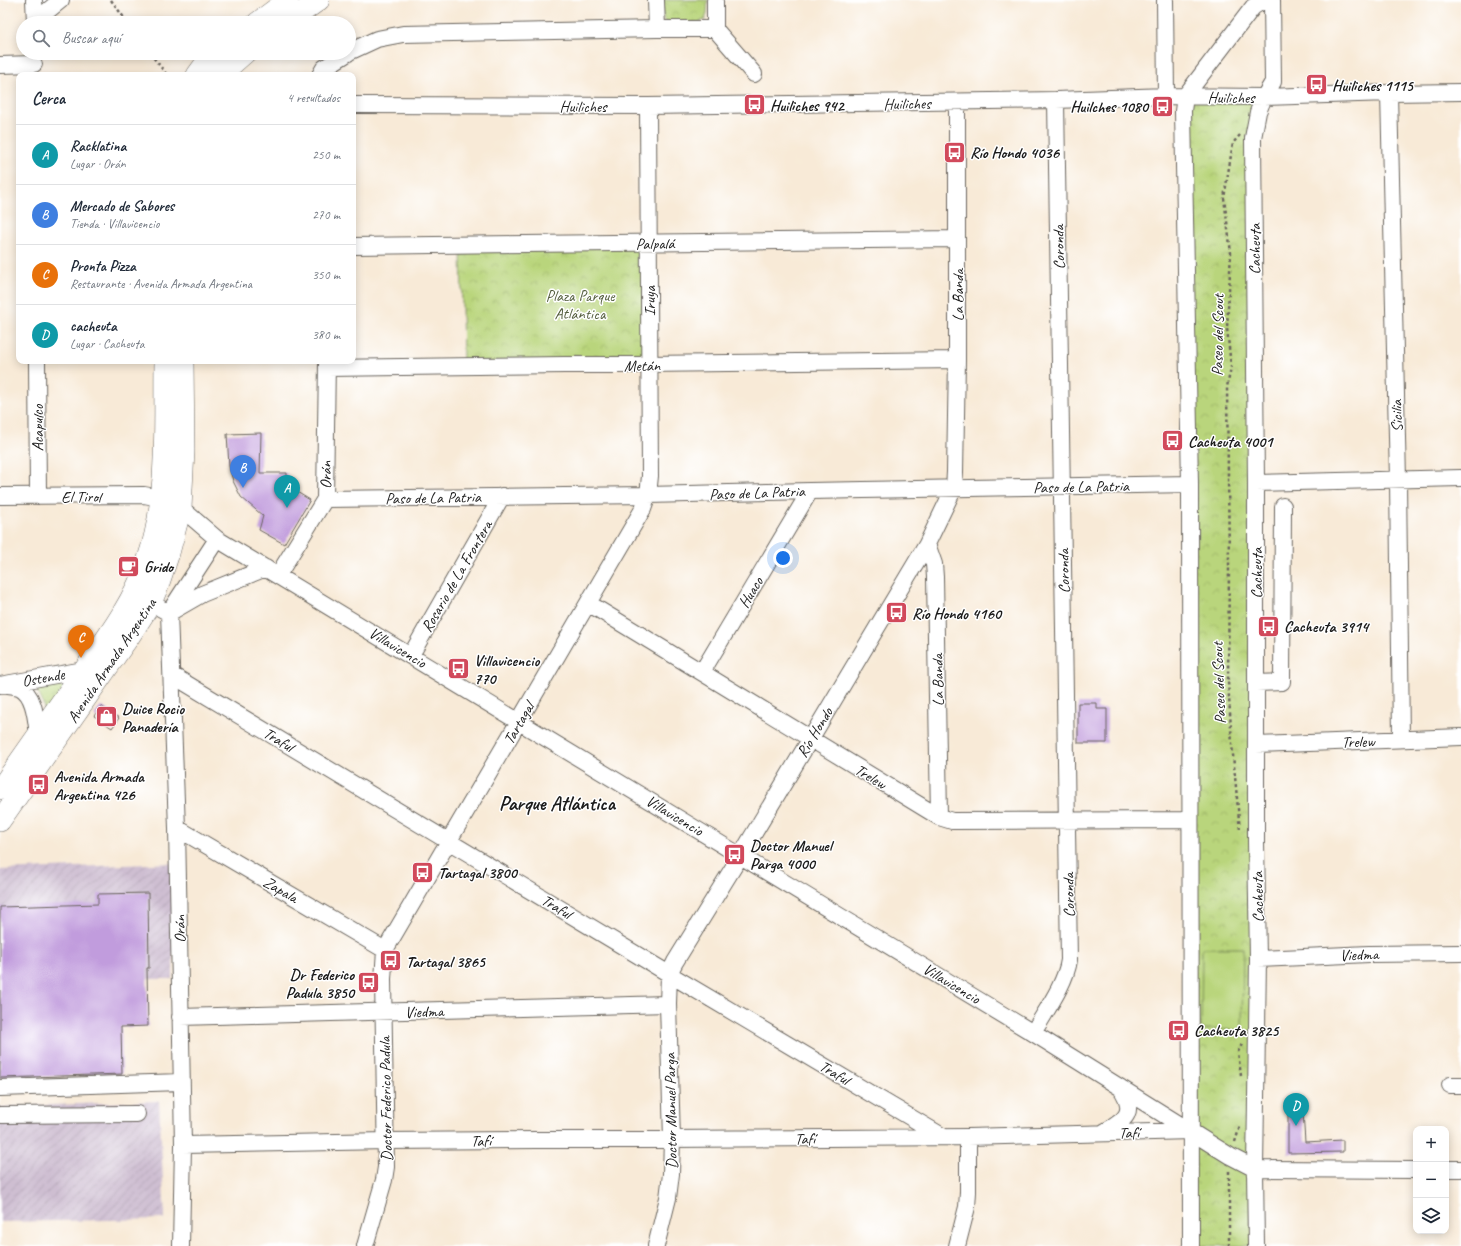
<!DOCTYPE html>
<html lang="es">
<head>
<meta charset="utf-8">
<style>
	:root { --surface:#fff; --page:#f6f6f7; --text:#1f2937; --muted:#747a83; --line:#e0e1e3; --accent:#d1495b }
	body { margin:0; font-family:Caveat,sans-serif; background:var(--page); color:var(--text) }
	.controls { position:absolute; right:12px; bottom:12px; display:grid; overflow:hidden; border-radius:8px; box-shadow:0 2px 10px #0003 }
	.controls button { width:36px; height:36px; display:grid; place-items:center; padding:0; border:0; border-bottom:1px solid var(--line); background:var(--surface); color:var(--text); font:20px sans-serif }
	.you { position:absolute; left:783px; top:558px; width:14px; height:14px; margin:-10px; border:3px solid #fff; border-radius:50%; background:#1a73e8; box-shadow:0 0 0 6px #1a73e833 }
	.badge { display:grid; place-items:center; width:26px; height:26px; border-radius:50%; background:var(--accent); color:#fff; font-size:13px; font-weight:700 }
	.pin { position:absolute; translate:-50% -33px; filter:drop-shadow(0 1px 2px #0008) }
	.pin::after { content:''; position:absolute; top:21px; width:14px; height:12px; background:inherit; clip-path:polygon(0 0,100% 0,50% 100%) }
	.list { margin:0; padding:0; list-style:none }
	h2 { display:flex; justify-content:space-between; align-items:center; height:52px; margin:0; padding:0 16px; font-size:17px }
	h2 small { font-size:13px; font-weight:400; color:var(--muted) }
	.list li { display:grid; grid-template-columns:26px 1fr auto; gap:12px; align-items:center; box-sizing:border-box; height:60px; padding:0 16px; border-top:1px solid var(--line) }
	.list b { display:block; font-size:15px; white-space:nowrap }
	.list p { margin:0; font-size:13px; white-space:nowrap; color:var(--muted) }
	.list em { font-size:13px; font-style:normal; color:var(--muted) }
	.icon { flex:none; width:22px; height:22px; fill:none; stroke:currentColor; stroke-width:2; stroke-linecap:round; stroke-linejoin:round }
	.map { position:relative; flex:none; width:1461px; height:1246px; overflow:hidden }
	.search { position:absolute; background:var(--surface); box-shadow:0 2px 10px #0003; left:16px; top:16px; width:340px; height:44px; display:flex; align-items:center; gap:10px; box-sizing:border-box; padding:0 14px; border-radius:22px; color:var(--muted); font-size:15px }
	.panel { position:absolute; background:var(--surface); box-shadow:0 2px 10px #0003; left:16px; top:72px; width:340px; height:292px; border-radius:8px }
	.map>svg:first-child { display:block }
	.industrial { fill:url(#industrial-furrows) }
	.park { fill:url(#park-crowns); stroke:#6a784c }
	.pitch { fill:#b9d57b; stroke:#6a784c }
	.building { fill:#c19cdd }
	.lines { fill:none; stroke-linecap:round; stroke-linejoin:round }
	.minor-casing { stroke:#69645d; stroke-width:18 }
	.major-casing { stroke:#69645d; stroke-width:22 }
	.path { stroke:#69645d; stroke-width:2.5; stroke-dasharray:3 3; stroke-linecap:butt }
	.minor { stroke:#fff; stroke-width:16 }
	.major { stroke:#fff; stroke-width:21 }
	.labels { text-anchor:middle; stroke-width:3; stroke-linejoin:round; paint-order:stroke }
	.poi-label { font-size:16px; font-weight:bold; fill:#1c1c1c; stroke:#fff; text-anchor:start }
	.street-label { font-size:16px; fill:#1c1c1c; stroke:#fff }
	.park-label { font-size:16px; fill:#535d3d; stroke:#fff }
	.district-label { font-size:20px; font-weight:bold; fill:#1c1c1c; stroke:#fff }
</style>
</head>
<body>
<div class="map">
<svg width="1461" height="1246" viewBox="0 0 1461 1246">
	<defs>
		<pattern id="industrial-furrows" width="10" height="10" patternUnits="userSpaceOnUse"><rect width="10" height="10" fill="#cebed1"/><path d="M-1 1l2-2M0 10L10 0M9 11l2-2" fill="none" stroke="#b0a3b3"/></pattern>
		<pattern id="park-crowns" width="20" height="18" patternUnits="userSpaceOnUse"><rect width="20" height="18" fill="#b9d57b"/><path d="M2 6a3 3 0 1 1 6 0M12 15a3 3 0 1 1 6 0" fill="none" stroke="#9eb66a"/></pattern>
	</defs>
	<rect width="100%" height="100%" fill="#fff"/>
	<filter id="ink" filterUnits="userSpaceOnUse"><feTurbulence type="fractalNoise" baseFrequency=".025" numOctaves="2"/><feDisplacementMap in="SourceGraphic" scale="8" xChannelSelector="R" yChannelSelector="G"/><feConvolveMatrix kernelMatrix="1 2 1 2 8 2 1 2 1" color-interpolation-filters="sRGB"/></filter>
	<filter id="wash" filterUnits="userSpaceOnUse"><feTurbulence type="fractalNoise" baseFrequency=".012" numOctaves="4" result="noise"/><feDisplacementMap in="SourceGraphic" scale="16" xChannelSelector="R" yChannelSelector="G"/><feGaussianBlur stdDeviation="0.9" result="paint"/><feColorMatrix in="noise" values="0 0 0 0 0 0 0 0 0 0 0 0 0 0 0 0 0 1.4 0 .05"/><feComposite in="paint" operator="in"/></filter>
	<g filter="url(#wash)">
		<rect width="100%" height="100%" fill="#f8ead7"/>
		<path class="industrial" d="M 174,863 L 173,979 L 0,979 L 0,870 Z
			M 159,1101 L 165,1219 L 0,1222 L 0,1107 Z"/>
		<path class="park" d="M 663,0 L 708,0 L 707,14 L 705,20 L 699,22 L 666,23 L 663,18 Z
			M 1185,96 L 1264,97 L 1258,112 L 1256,1246 L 1191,1246 Z
			M 645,246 L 644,361 L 463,364 L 461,248 Z
			M 76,675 L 46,719 C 44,705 42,694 30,685 Z"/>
		<path class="pitch" d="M 1202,948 L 1243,948 L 1242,1030 L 1201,1029 Z"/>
		<g id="blocks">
			<path class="building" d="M 261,433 L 260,473 L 287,473 L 287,486 L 310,500 L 284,544 L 259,530 L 263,516 L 241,497 L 233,481 L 229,466 L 227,434 Z
				M 1078,703 L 1097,703 L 1097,709 L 1107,709 L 1107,743 L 1078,743 Z
				M 101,706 L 119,718 L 112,728 L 94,716 Z
				M 148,893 L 149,968 L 147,968 L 148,1026 L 121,1027 L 122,1074 L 0,1078 L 0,907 L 98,904 L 98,894 Z
				M 1288,1112 L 1303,1112 L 1305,1142 L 1343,1140 L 1343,1152 L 1288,1153 Z"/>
		</g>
	</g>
	<g filter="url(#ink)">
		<use href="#blocks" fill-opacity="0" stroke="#69645d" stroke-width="1"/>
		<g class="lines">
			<defs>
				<path id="minor" d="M 34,0 L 35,23
					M 1165,0 L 1166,96
					M 37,23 L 45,13 L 61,0
					M 657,29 L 715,29 L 715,0
					M 715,29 L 754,74
					M 349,52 L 377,39 L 403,34 L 657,29 L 656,0
					M 0,65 L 34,64
					M 320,75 L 324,68 L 348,53
					M 1389,93 L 1398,480 L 1401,739
					M 353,105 L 648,106 L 1056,100 L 1166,96 L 1264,97 L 1389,93 L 1461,92
					M 353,246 L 957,239
					M 37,361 L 38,496
					M 327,368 L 957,360
					M 1256,483 L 1461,478
					M 0,496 L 144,495 L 161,498 L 181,508 L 217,539 L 1033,1033 L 1230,1156 L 1255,1169 L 1416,1170
					M 325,499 L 648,495 L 810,491 L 1190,484
					M 927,544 L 934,564 L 935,577 L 939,817
					M 278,575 L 325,499 L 327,361
					M 151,603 L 169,613 L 177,828 L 183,1145 L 181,1246
					M 588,603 L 939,817 L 952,821 L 1190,820
					M 172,608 L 217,539
					M 169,613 L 202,594 L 266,568
					M 411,655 L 502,496
					M 702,672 L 810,491
					M 172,675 L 669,974 L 942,1136
					M 1256,683 L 1282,682 L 1283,506
					M 0,685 L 84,670
					M 7,685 C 10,685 15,686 19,687 C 35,694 36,721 38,735
					M 1256,745 L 1461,737
					M 177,828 L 385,950
					M 1258,959 L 1369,954 L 1461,953
					M 180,1017 L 668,1004
					M 1033,1033 C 1045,1012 1066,983 1069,960 L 1056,100
					M 1450,1085 L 1461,1085
					M 0,1088 L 181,1082
					M 0,1115 L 137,1114
					M 1104,1132 C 1126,1120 1137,1112 1120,1087
					M 183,1145 L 386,1141 L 968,1137 L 1191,1131
					M 1446,1169 L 1461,1169
					M 365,1246 L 384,1180 L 386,1167 L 383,979 L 385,950 L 643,509 L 648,495 L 650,476 L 648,106
					M 656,1246 L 668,1198 L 671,1174 L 672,1139 L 668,1004 L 669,974 L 675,962 L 741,855 L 927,544 L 954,488 L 955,472 L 957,360 L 957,102
					M 957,1246 L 967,1207 L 968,1192 L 968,1137
					M 1191,1246 L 1190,484 L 1183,111 L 1185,96 L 1189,91 L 1253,7 L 1264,0
					M 1256,1246 L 1255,1169 L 1258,959 L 1256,841 L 1256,483 L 1253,138 L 1258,112 L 1264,97 L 1273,82 L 1272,0"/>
				<path id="major" d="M 257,23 L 288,0
					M 287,23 L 319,0
					M 197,75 L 208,60 L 216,53
					M 220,75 L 245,53
					M 0,789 C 27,751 53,713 80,676 C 106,639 134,602 148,559 C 169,496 164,426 165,361
					M 0,821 L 129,637 L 151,603 L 158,586 L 169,553 L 181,508 L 184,451 L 183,361"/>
			</defs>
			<use href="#minor" class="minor-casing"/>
			<use href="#major" class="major-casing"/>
			<path class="path" d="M 111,0 L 128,23
				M 150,53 L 167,75
				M 1240,135 L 1233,143 L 1224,198 L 1231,253 L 1227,328 L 1231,367 L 1227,387 L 1229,564 L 1228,682 L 1232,744 L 1240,831
				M 1241,1076 L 1238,1052 L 1242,1044
				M 1235,1142 L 1240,1126
				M 1229,1246 L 1229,1171"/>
			<use href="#minor" class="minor"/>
			<use href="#major" class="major"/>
		</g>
	</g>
	<defs>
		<symbol id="bus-square" viewBox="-11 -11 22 22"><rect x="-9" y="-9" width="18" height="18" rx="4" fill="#d1495b" stroke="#fff"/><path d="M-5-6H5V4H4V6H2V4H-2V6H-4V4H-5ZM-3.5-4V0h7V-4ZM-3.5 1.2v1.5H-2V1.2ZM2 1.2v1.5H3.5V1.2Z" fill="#fff"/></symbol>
		<symbol id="cafe-square" viewBox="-11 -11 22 22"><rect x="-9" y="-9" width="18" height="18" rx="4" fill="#d1495b" stroke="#fff"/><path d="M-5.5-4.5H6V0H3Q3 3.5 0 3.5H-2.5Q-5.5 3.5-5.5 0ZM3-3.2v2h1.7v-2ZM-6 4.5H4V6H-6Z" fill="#fff"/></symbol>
		<symbol id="shop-square" viewBox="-11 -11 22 22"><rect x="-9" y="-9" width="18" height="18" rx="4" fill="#d1495b" stroke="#fff"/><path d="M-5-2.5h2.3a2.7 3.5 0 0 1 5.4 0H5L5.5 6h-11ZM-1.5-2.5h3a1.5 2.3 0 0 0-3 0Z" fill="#fff"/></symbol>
	</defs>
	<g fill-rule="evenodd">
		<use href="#bus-square" x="1304" y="72" width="25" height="25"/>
		<use href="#bus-square" x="742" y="92" width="25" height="25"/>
		<use href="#bus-square" x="1150" y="94" width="25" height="25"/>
		<use href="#bus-square" x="942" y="140" width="25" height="25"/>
		<use href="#bus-square" x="1160" y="428" width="25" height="25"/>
		<use href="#cafe-square" x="116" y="554" width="25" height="25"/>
		<use href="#bus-square" x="884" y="600" width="25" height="25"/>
		<use href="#bus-square" x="1256" y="614" width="25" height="25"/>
		<use href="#bus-square" x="446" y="656" width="25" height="25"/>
		<use href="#shop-square" x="94" y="704" width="25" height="25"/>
		<use href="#bus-square" x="26" y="772" width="25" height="25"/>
		<use href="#bus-square" x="722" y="842" width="25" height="25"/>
		<use href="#bus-square" x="410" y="860" width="25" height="25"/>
		<use href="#bus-square" x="378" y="948" width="25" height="25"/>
		<use href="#bus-square" x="356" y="970" width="25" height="25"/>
		<use href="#bus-square" x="1166" y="1018" width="25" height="25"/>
	</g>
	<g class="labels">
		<g class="poi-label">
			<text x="1332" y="91">Huiliches 1115</text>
			<text x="770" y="111">Huiliches 942</text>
			<text x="1148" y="112" text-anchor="end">Huilches 1080</text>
			<text x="970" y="158">Río Hondo 4036</text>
			<text x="1188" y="447">Cacheuta 4001</text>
			<text x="144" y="572">Grido</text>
			<text x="912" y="619">Río Hondo 4160</text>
			<text x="1284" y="632">Cacheuta 3914</text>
			<text x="474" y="666">Villavicencio<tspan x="474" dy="18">770</tspan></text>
			<text x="122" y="714">Duice Rocio<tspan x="122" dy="18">Panadería</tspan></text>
			<text x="54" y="782">Avenida Armada<tspan x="54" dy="18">Argentina 426</tspan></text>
			<text x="750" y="851">Doctor Manuel<tspan x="750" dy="18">Parga 4000</tspan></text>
			<text x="438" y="878">Tartagal 3800</text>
			<text x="406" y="967">Tartagal 3865</text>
			<text x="354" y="980" text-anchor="end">Dr Federico<tspan x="354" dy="18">Padula 3850</tspan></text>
			<text x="1194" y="1036">Cacheuta 3825</text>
		</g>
		<g class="street-label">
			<text x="1231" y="103">Huiliches</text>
			<text transform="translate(907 103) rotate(-1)" y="6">Huiliches</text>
			<text x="583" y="112">Huiliches</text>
			<text transform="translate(655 243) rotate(-1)" y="6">Palpalá</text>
			<text transform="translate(1058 247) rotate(-91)" y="6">Coronda</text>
			<text transform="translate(1254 249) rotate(-90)" y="6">Cacheuta</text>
			<text transform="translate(957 295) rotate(-90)" y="6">La Banda</text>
			<text transform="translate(649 301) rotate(-90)" y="6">Iruya</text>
			<text transform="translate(1217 335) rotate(-89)" y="6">Paseo del Scout</text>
			<text transform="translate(642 365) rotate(-1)" y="6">Metán</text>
			<text transform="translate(1396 416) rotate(-91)" y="6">Sicilia</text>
			<text transform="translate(37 428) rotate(-90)" y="6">Acapulco</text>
			<text transform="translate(325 475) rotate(-89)" y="6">Orán</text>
			<text transform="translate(1081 486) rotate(-1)" y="6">Paso de La Patria</text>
			<text transform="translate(757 492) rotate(-2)" y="6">Paso de La Patria</text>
			<text x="81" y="502">El Tirol</text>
			<text transform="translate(433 497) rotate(-1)" y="6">Paso de La Patria</text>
			<text transform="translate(1063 571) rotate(-91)" y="6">Coronda</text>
			<text transform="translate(1256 573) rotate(-90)" y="6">Cacheuta</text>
			<text transform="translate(456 576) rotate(-60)" y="6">Rosario de La Frontera</text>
			<text transform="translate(750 592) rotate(-59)" y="6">Huaco</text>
			<text transform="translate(398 647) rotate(31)" y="6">Villavicencio</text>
			<text transform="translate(111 660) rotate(-56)" y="6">Avenida Armada Argentina</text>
			<text transform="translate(43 677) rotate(-10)" y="6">Ostende</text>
			<text transform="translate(937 680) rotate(-91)" y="6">La Banda</text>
			<text transform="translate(1218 683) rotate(-92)" y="6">Paseo del Scout</text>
			<text transform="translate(518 723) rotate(-60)" y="6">Tartagal</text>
			<text transform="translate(814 732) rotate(-59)" y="6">Río Hondo</text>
			<text transform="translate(279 739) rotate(31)" y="6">Traful</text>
			<text transform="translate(1358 741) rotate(-2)" y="6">Trelew</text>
			<text transform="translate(871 776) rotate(31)" y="6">Trelew</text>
			<text transform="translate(675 815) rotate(31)" y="6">Villavicencio</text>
			<text transform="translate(281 889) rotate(30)" y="6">Zapala</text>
			<text transform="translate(1068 895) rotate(-91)" y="6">Coronda</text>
			<text transform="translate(1257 897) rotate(-91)" y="6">Cacheuta</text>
			<text transform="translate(557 906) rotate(31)" y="6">Traful</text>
			<text transform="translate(179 929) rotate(-91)" y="6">Orán</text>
			<text transform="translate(1359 954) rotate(-2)" y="6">Viedma</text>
			<text transform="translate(952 983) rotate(31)" y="6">Villavicencio</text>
			<text transform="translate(424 1011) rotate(-2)" y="6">Viedma</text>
			<text transform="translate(835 1072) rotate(31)" y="6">Traful</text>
			<text transform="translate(385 1099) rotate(-91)" y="6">Doctor Federico Padula</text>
			<text transform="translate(670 1111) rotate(-91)" y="6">Doctor Manuel Parga</text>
			<text transform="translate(1129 1132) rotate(-1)" y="6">Tafí</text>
			<text transform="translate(805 1138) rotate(-1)" y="6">Tafí</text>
			<text x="481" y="1146">Tafí</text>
		</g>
		<g class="park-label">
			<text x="580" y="301">Plaza Parque<tspan x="580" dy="18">Atlántica</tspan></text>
		</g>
		<g class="district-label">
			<text x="557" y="810">Parque Atlántica</text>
		</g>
	</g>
</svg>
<div class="controls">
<button>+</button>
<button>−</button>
<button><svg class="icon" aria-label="layers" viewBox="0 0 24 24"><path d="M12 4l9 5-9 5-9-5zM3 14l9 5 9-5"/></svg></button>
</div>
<div class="you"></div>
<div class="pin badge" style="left:287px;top:508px;background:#0f9aa8">A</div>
<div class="pin badge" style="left:243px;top:488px;background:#3f7fe0">B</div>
<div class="pin badge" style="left:81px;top:658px;background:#e8710a">C</div>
<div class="pin badge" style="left:1296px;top:1126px;background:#0f9aa8">D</div>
<div class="search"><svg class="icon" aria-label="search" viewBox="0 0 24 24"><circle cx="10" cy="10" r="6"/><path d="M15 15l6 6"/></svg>Buscar aquí</div>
<section class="panel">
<h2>Cerca<small>4 resultados</small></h2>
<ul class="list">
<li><span class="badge" style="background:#0f9aa8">A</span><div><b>Racklatina</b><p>Lugar · Orán</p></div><em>250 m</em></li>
<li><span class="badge" style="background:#3f7fe0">B</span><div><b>Mercado de Sabores</b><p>Tienda · Villavicencio</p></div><em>270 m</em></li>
<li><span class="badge" style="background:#e8710a">C</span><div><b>Pronta Pizza</b><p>Restaurante · Avenida Armada Argentina</p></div><em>350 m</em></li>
<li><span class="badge" style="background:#0f9aa8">D</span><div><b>cacheuta</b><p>Lugar · Cacheuta</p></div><em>380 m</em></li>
</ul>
</section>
</div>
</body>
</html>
